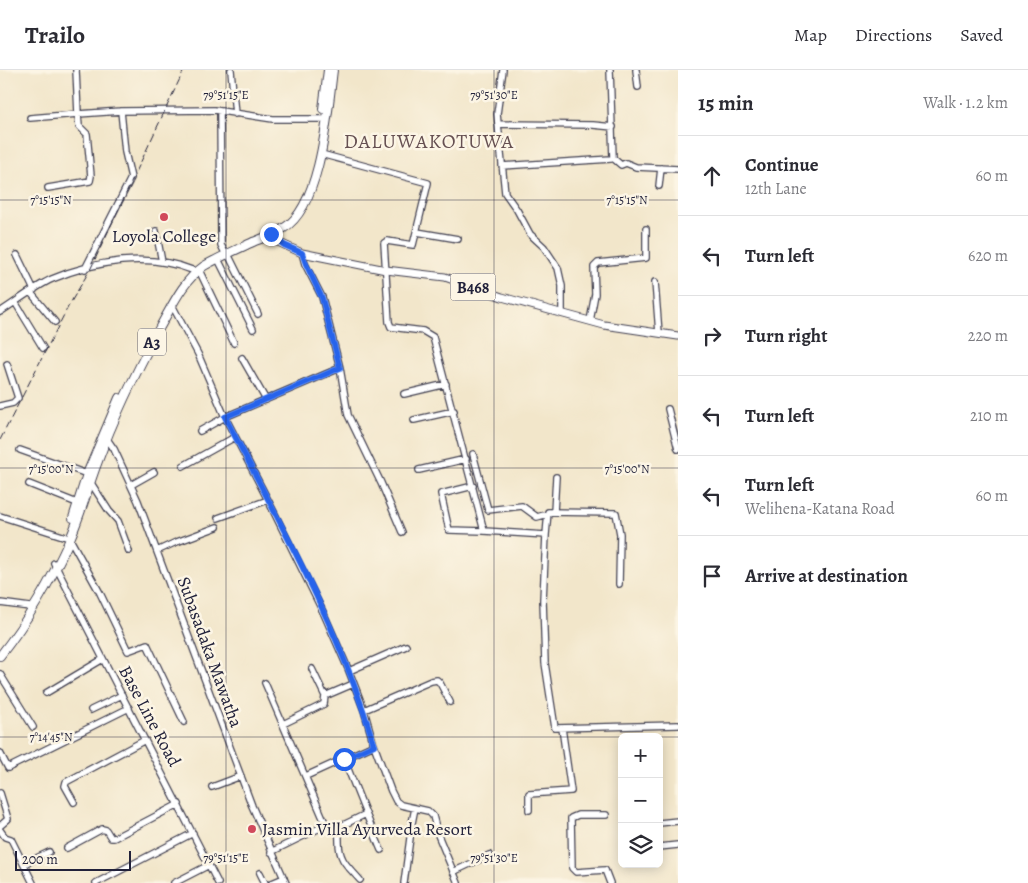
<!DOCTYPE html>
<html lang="en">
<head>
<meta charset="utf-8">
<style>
	:root { --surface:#fff; --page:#f7f7f7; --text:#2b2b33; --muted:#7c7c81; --line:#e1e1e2 }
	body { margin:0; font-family:Alegreya,serif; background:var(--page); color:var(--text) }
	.controls { position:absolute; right:15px; bottom:15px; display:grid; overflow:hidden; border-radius:8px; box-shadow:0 2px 12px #0003 }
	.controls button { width:45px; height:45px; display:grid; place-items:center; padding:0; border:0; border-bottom:1px solid var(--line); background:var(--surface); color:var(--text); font:25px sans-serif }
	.scale { position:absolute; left:15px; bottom:12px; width:116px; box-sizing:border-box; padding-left:5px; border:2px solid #22223b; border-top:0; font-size:14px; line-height:18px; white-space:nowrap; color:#22223b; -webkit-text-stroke:4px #fcf5e5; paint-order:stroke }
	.stop { position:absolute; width:15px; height:15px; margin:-11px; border:4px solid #2563eb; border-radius:50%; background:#fff }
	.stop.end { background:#2563eb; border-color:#fff; box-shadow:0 1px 5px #0008 }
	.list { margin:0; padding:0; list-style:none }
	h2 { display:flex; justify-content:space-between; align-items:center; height:65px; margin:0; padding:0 20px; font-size:21px }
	h2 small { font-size:16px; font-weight:400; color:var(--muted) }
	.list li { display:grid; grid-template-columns:32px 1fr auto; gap:15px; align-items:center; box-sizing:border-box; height:80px; padding:0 20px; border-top:1px solid var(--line) }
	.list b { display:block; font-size:19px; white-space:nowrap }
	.list p { margin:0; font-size:16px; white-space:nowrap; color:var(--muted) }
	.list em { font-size:16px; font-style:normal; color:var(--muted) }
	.icon { flex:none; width:28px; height:28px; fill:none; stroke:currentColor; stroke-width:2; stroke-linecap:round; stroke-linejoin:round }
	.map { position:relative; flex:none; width:678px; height:813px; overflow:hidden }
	header { display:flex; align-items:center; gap:30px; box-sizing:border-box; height:70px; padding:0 25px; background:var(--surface); border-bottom:1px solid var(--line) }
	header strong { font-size:24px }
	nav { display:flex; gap:28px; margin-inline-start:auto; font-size:18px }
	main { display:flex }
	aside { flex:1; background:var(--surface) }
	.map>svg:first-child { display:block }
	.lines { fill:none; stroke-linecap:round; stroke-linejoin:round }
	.minor-casing { stroke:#413f50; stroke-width:8 }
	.major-casing { stroke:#413f50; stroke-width:9 }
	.highway-casing { stroke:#413f50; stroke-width:10 }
	.minor { stroke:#fff; stroke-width:5.5 }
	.major { stroke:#fff; stroke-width:7 }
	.highway { stroke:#fff; stroke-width:8 }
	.rail { stroke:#22223b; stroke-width:1; stroke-dasharray:8 4; stroke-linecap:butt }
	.route { stroke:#2563eb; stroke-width:6 }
	.ticks { fill:none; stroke:#22223b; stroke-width:1; stroke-opacity:0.45 }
	.poi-dot { fill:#d1495b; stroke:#fcf5e5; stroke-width:2 }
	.labels { text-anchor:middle; stroke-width:5; stroke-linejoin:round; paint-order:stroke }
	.shield { fill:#fcf5e5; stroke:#63616e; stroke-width:1 }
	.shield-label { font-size:16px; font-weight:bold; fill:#22223b }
	.poi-label { font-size:18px; fill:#22223b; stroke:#fcf5e5 }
	.street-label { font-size:18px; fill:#22223b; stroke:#fcf5e5 }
	.quarter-label { font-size:20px; letter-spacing:1px; fill:#665052; stroke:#fcf5e5 }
	.ticks-label { font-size:12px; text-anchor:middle; fill:#22223b; stroke:#fcf5e5; stroke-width:5; stroke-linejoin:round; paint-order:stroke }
</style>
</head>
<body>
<header>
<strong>Trailo</strong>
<nav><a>Map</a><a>Directions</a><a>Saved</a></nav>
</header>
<main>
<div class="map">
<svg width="678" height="813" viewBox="0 0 678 813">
	<rect width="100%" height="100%" fill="#fcf5e5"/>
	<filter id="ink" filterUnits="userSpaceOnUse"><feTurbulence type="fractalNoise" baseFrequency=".02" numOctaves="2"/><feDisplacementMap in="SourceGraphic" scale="10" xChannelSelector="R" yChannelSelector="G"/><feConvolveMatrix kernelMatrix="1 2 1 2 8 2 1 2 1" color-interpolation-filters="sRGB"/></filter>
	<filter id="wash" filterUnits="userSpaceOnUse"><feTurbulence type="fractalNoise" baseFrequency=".0096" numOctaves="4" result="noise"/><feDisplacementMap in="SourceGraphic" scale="20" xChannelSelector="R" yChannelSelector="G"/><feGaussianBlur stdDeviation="1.12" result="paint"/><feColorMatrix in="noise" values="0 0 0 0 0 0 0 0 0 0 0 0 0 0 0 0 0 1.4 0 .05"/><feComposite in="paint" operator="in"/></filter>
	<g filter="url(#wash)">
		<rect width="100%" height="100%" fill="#f2e6ca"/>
	</g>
	<g filter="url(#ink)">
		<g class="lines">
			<defs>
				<path id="minor" d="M 76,0 L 78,44 L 121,41 L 214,40 L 273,49 L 322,49
					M 231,0 L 235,44
					M 503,0 L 497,44 L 505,123 L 517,140 L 530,164 L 544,177 L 558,198 L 562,216 L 562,243
					M 636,0 L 638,17
					M 220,41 L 221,175 L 224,181
					M 30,48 L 78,44 L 79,56 L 87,64 L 91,106 L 90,111 L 48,118
					M 498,54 L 593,55 L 613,57
					M 321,84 L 428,113 L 413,175 L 387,171 L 384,173 L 389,252 L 391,257 L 423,261 L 433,267 L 484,461 L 546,465 L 543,530 L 545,593 L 555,658 L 678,655
					M 613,88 L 621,95 L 626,93 L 636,97 L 678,99
					M 502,96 L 611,89 L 613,88 L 610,0
					M 659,116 L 661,98
					M 156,161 L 162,192
					M 417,162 L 458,169
					M 302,183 L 305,194 L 322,227 L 340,298 L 348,345 L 381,413 L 402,462
					M 228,184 L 258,244
					M 17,185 L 34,220
					M 218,189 L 253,259
					M 85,199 L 131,108 L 125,82 L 121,41
					M 199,200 L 234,273
					M 655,212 L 659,263
					M 31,223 L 55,252
					M 15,232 L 43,278
					M 172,235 L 198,284 L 225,347 L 268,430 L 324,544 L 349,601 L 364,640 L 374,675 L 391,721 L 396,731 L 401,735 L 428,741 L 433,746 L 438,765 L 458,813
					M 0,242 C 16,232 36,216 52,209 C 95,191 148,182 192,200
					M 590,251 L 595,224 L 594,197 L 598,193 L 646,188 L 646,159
					M 242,288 L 266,330
					M 404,324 L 446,314
					M 0,336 L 13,333 L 18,328 L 7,294
					M 668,339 L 678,379
					M 414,350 L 454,341
					M 200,361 L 225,347 L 340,298
					M 105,366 L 114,379 L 138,431 L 252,736 L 286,813
					M 20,380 L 87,404
					M 473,384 L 488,440 L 522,436 L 537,447 L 548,444
					M 183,396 L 235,367
					M 419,400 L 466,389
					M 89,410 L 109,441 L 118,451 L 129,481
					M 29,414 L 77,433
					M 131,415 L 154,402
					M 473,416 L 441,424 L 449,460 L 484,461
					M 554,442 L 556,407
					M 0,446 L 66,467
					M 218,448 L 268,430
					M 546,465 L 548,442 L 616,443 L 620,464 L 619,514
					M 70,469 L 100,523 L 128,581 L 147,574 L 184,652
					M 157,481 L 174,473 L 217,457
					M 54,493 L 218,813
					M 0,533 L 30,537
					M 312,599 L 325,626
					M 349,601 L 406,576
					M 0,604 L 33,657
					M 265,613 L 326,755 L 271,782
					M 46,623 L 103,589
					M 91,640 L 122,625
					M 364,640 L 431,611 L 437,610 L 440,613 L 450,632
					M 283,654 L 324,634 L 325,626 L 353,614
					M 0,683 L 8,698 L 129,638
					M 344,689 L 366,744 L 341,756 C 338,761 339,766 339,772 C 339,791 348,796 360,810
					M 306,706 L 374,675
					M 212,717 L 241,706
					M 0,723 L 8,749 L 0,756
					M 74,732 L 65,716 L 66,712 L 145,670
					M 529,740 L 529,724 L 571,721 L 562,658
					M 366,744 L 381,780
					M 606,745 L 578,745 L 571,748 L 572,798 L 576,802 L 605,800 L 610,813
					M 659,753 L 678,751
					M 0,760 L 5,767 L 11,769 L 33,813
					M 659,777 L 678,775
					M 67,778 L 102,759 L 106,760 L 111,768 L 114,768 L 179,734
					M 24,794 L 49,782
					M 453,802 L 489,785
					M 260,803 L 265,813
					M 96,813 L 193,763
					M 174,813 L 209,795
					M 272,813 L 284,808
					M 404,813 L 412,753 L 415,738"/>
				<path id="major" d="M 269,162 L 278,172 L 302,183 L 386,200 L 445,207 L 502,227 L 604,255 L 678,266"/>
				<path id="highway" d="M 323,39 L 328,0
					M 73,448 L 87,404 L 119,328
					M 0,586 C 28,550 51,511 70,469 C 81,444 88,417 98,391 C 115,345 137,300 160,257 C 173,234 183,211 204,196 C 220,187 236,180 253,172 C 263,168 275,164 284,158 C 321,136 328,40 333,0"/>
			</defs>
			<use href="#minor" class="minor-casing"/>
			<use href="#major" class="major-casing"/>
			<use href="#highway" class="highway-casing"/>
			<use href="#minor" class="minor"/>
			<use href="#major" class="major"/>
			<use href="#highway" class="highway"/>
			<path class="rail" d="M 0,370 L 68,237 L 91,198 L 184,0"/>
		</g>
	</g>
	<g class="lines" filter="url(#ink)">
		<path class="route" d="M 271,164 L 284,175 L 302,183 L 306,194 L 322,228 L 340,298 L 225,347 C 280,453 341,560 374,675 L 344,689"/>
	</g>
	<path class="ticks" d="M 226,0 L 226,813M 494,0 L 494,813M 0,130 L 678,130M 0,398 L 678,398M 0,667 L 678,667"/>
	<g class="poi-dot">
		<circle cx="164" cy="147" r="5"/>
		<circle cx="252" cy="759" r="5"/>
	</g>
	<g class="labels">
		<g class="shield">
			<rect x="450.5" y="203.5" width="45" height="27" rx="4"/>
			<rect x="138" y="258.5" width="28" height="27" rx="4"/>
		</g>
		<g class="shield-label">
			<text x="473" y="223">B468</text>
			<text x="152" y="278">A3</text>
		</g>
		<g class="poi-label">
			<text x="164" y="172">Loyola College</text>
			<text x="262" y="765" text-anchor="start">Jasmin Villa Ayurveda Resort</text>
		</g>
		<g class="street-label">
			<text transform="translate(210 582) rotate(70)" y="6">Subasadaka Mawatha</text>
			<text transform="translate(150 646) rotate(62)" y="6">Base Line Road</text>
		</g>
		<g class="quarter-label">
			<text x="429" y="78">DALUWAKOTUWA</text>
		</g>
	</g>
	<g class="ticks-label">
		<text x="226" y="29">79°51'15"E</text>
		<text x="494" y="29">79°51'30"E</text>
		<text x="51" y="134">7°15'15"N</text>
		<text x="627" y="134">7°15'15"N</text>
		<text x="51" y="403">7°15'00"N</text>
		<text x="627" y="403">7°15'00"N</text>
		<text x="51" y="671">7°14'45"N</text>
		<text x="226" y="792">79°51'15"E</text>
		<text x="494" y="792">79°51'30"E</text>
	</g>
</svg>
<div class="controls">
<button>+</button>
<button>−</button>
<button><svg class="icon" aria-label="layers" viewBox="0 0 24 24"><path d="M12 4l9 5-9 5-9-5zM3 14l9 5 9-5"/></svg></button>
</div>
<div class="scale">200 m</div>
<div class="stop" style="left:344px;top:689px"></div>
<div class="stop end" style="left:271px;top:164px"></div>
</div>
<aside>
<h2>15 min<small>Walk · 1.2 km</small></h2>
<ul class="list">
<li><svg class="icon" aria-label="ahead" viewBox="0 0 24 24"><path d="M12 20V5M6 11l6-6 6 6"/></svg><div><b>Continue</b><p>12th Lane</p></div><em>60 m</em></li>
<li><svg class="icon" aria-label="left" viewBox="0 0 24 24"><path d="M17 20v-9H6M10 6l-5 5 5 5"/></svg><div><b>Turn left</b></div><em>620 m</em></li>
<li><svg class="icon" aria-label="right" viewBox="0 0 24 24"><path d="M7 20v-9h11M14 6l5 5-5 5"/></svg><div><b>Turn right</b></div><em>220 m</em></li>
<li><svg class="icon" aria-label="left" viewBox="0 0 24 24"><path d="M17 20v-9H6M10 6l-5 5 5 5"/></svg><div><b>Turn left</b></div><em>210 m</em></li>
<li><svg class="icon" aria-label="left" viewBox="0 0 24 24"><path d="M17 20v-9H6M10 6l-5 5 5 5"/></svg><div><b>Turn left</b><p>Welihena-Katana Road</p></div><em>60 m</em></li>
<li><svg class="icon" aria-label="arrive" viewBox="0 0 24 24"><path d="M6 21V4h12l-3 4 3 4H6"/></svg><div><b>Arrive at destination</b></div></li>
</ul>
</aside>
</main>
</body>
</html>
